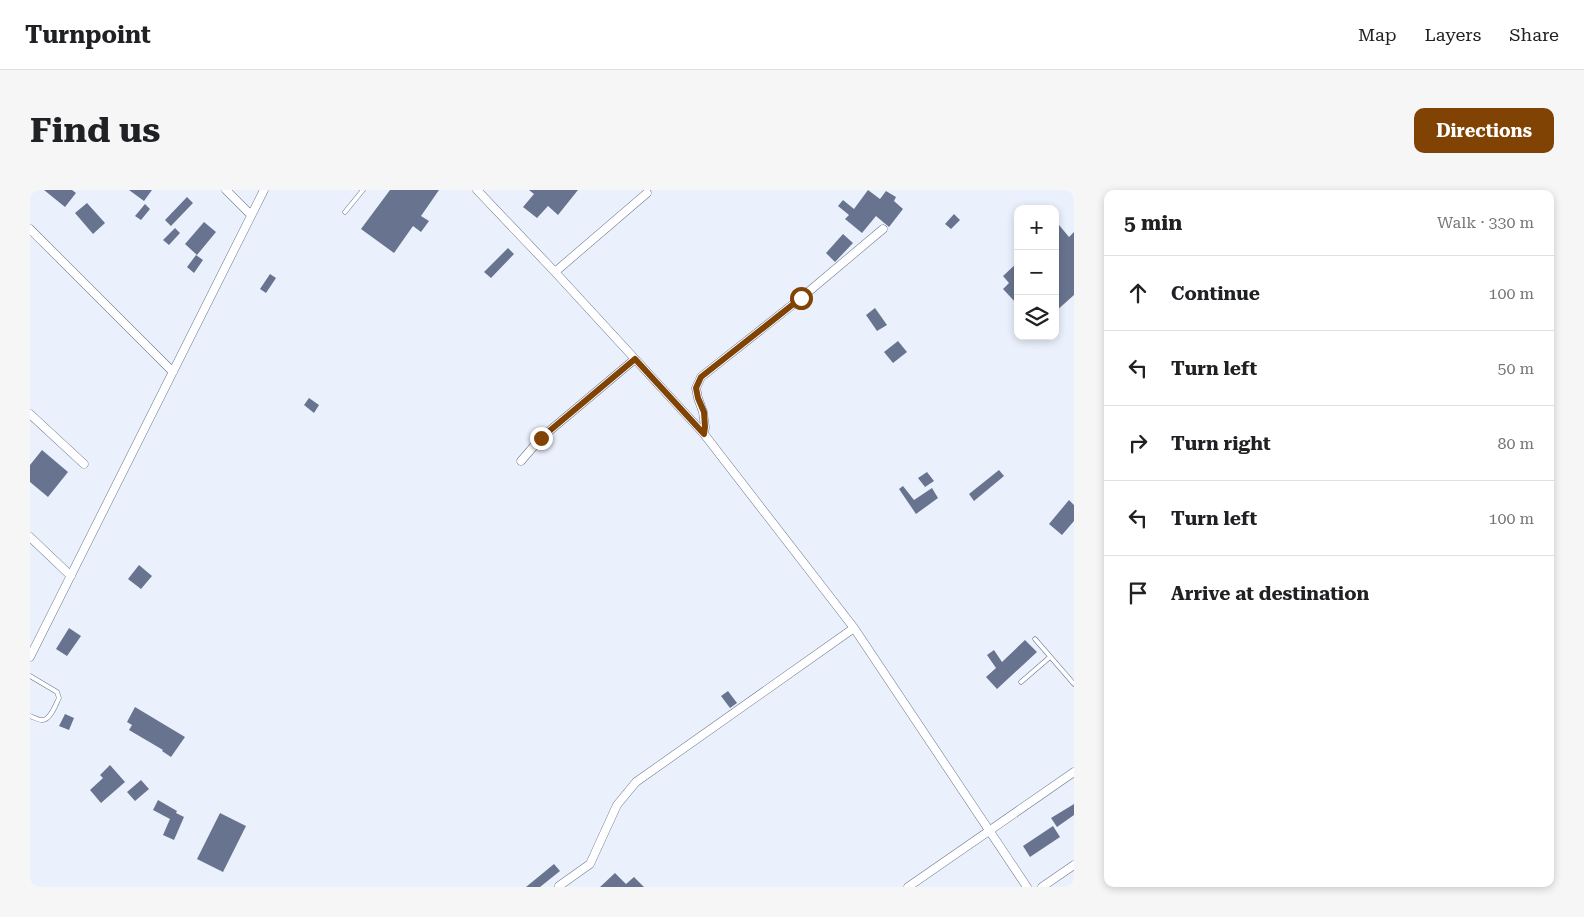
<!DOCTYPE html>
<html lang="en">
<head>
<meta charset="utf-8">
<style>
	:root { --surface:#fff; --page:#f6f6f6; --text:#202124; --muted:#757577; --line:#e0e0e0; --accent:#814304 }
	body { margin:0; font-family:"Roboto Serif",serif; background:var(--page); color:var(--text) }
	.controls { position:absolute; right:15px; top:15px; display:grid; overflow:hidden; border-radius:10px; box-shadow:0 2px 8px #0003 }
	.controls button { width:45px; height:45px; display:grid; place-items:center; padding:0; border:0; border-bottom:1px solid var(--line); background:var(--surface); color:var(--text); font:25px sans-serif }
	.stop { position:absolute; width:15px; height:15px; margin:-11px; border:4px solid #814304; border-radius:50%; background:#fff }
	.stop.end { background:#814304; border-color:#fff; box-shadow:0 1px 5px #0008 }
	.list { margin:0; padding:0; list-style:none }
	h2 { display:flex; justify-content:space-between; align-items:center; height:65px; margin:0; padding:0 20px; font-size:21px }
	h2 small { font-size:16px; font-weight:400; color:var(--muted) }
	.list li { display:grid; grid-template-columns:32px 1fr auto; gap:15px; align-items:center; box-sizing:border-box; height:75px; padding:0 20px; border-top:1px solid var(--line) }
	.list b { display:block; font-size:19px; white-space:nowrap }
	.list em { font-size:16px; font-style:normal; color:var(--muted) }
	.icon { flex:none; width:28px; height:28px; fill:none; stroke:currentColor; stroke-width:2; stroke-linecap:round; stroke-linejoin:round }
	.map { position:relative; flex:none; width:1044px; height:697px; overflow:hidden; border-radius:10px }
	header { display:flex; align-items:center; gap:30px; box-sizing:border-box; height:70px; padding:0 25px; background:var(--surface); border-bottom:1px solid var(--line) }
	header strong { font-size:24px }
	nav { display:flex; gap:28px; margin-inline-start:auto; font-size:18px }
	.intro { display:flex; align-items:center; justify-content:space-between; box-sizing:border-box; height:120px; padding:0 30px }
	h1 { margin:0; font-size:35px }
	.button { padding:12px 22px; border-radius:10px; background:var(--accent); color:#fff; font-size:18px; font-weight:700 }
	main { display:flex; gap:30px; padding:0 30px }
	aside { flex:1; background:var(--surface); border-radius:10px; box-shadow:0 2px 8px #0003 }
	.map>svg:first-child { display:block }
	.building { fill:#68748f }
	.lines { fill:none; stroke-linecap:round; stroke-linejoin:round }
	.service-casing { stroke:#6a7690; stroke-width:5 }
	.minor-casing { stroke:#6a7690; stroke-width:9 }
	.service { stroke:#fff; stroke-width:4 }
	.minor { stroke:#fff; stroke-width:8 }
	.route { stroke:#814304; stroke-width:6 }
</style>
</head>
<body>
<header>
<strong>Turnpoint</strong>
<nav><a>Map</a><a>Layers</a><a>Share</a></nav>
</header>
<div class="intro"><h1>Find us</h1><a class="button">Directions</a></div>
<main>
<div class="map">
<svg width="1044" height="697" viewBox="0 0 1044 697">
	<rect width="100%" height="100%" fill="#eaf0fc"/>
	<path class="building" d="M 14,0 L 42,0 L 46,3 L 35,17 Z
		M 99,0 L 122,0 L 114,11 Z
		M 360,0 L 409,0 L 391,26 L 399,31 L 391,42 L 383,36 L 364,63 L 331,39 Z
		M 499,0 L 548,0 L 528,25 L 518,16 L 507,28 L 493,17 L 504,4 Z
		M 838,0 L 850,9 L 856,1 L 866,7 L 864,11 L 873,19 L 859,37 L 846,26 L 832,43 L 815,29 L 819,25 L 808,16 L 813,10 L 824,19 Z
		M 157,7 L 163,13 L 141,36 L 135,30 Z
		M 57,13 L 75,33 L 63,44 L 45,23 Z
		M 115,14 L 120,19 L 111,30 L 105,26 Z
		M 924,24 L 930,30 L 921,39 L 915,34 Z
		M 174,32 L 186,42 L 167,65 L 155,54 Z
		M 1029,35 L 1039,47 L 1044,42 L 1044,105 L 1025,122 L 1025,38 Z
		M 145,38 L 150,43 L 139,55 L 133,50 Z
		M 813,44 L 823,53 L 805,72 L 796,63 Z
		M 478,58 L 484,64 L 461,88 L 454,82 Z
		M 166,65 L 173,70 L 164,83 L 157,77 Z
		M 988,72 L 988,115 L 973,99 L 979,93 L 973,86 Z
		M 240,84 L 246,88 L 236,103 L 230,99 Z
		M 845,118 L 857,135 L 847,141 L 836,125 Z
		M 868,151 L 877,162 L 863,173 L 854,162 Z
		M 279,208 L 289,215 L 284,223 L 274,215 Z
		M 12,260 L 38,282 L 18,307 L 0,292 L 0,275 Z
		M 969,280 L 974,286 L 944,311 L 939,304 Z
		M 897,282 L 904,291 L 895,297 L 888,288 Z
		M 873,296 L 884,310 L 902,298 L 908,308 L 886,324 L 869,299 Z
		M 1039,310 L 1044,315 L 1044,331 L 1032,345 L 1019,334 Z
		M 109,375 L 122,386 L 111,399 L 98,389 Z
		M 39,438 L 51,446 L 37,466 L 26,459 Z
		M 995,450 L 1007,462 L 967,499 L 956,487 L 966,478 L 957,465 L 964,460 L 972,472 Z
		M 698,501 L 707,513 L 700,518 L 691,506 Z
		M 105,517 L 155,547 L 141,567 L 132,561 L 133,560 L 99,540 L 102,535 L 97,532 Z
		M 35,524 L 44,528 L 39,540 L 29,536 Z
		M 80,575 L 95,592 L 71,613 L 60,600 L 73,588 L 70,585 Z
		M 111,590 L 119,599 L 105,611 L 97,602 Z
		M 128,610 L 147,621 L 146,623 L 154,627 L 144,650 L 133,645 L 140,629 L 123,620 Z
		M 1044,614 L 1044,625 L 1027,637 L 1021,628 Z
		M 190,623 L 216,636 L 193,682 L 167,669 Z
		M 1023,636 L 1030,647 L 1000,667 L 993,656 Z
		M 524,674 L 530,681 L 510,697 L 496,697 Z
		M 585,683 L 596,694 L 604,687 L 614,697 L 570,697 Z"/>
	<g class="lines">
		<defs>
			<path id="service" d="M 315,22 L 333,0
				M 1005,449 L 1044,494
				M 0,486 L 27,502 L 29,508 C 26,514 20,531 12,530 C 8,530 3,527 0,526
				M 991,492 L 1020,467"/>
			<path id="minor" d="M 196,0 L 221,25
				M 447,0 L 525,82 L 674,244 L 824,438 L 997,697
				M 0,39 L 143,182
				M 525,82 L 617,3
				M 0,224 L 54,274
				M 674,244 L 675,237 L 673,222 L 668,208 L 666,198 L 671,187 L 771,108 L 853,39
				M 491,271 L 511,248 L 605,169
				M 0,347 L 41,386
				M 0,467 L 234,0
				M 529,696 L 560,674 L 587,615 L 606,592 L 824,438
				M 878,697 L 1044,582
				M 1012,697 L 1044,675"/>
		</defs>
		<use href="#service" class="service-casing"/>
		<use href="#minor" class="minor-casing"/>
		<use href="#service" class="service"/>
		<use href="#minor" class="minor"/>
	</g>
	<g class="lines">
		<path class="route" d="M 511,248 L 605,169 L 674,244 L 675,237 L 674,222 L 668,208 L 666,198 L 671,187 L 771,108"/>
	</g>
</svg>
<div class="controls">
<button>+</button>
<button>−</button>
<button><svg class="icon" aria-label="layers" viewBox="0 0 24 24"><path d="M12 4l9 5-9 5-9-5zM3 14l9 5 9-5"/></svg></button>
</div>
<div class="stop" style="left:771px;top:108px"></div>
<div class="stop end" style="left:511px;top:248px"></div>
</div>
<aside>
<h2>5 min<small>Walk · 330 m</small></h2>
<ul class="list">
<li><svg class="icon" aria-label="ahead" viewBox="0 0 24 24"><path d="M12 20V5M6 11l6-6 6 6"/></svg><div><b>Continue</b></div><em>100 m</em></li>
<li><svg class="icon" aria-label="left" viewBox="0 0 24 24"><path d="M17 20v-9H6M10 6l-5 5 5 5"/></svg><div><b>Turn left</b></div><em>50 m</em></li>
<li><svg class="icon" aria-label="right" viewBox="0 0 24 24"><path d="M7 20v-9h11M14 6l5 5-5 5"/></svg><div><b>Turn right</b></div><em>80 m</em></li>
<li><svg class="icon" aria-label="left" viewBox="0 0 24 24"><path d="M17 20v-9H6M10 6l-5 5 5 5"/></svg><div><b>Turn left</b></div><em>100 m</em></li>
<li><svg class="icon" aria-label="arrive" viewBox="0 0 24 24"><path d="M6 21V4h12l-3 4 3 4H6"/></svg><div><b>Arrive at destination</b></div></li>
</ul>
</aside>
</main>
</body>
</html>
